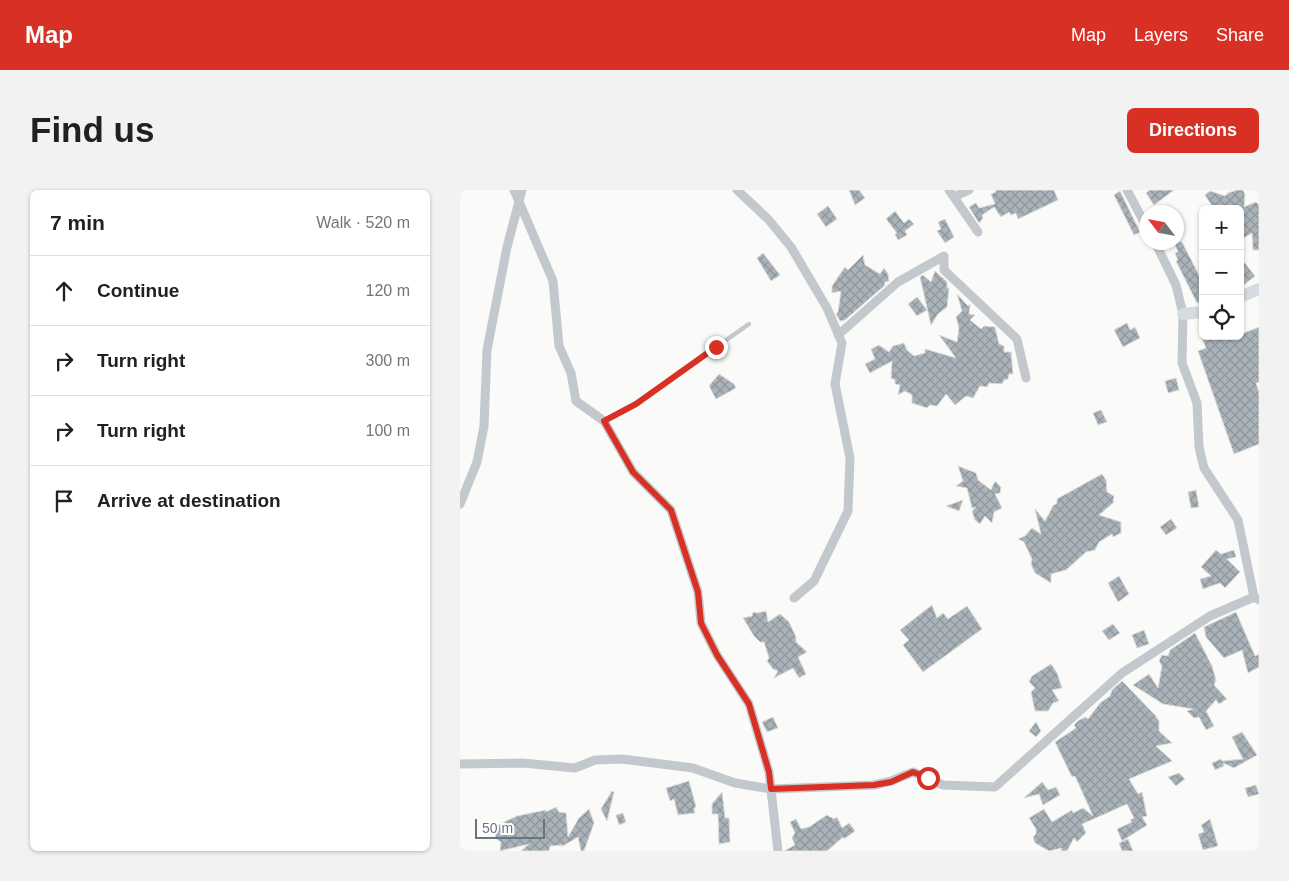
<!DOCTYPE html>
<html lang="en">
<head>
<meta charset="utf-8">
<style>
	:root { --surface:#fff; --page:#f2f2f2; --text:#202124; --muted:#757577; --line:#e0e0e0; --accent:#d93025 }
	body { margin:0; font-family:Arial,sans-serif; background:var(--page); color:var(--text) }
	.controls { position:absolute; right:15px; top:15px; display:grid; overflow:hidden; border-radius:8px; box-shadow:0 1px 4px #0004 }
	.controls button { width:45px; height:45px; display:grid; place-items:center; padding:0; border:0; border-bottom:1px solid var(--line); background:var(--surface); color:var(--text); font:25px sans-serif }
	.compass { position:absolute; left:679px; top:15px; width:45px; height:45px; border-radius:50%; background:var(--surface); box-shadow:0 1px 4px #0004; rotate:302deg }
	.scale { position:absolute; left:15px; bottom:12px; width:70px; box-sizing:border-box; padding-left:5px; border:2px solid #657683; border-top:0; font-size:14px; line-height:18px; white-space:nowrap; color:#657683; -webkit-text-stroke:4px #fff; paint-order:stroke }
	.stop { position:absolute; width:15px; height:15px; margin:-11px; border:4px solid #d93025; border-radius:50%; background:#fff }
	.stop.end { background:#d93025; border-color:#fff; box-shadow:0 1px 5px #0008 }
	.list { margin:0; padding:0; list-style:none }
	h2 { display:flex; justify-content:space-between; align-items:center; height:65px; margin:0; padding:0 20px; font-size:21px }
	h2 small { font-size:16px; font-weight:400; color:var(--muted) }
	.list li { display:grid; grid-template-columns:32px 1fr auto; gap:15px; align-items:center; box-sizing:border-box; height:70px; padding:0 20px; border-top:1px solid var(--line) }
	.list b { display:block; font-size:19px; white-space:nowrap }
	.list em { font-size:16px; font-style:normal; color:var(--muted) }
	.icon { flex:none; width:28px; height:28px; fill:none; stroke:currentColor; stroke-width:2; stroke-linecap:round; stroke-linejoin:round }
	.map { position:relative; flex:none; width:799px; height:661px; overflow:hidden; border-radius:8px }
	header { display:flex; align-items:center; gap:30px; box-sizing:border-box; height:70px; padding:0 25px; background:var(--accent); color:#fff }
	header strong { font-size:24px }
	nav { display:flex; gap:28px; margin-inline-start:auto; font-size:18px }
	.intro { display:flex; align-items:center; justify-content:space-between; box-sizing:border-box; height:120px; padding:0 30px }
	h1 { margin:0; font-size:35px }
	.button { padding:12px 22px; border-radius:8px; background:var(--accent); color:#fff; font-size:18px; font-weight:700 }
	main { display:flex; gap:30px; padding:0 30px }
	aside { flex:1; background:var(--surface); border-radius:8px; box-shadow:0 1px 4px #0004 }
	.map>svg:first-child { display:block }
	.building { fill:url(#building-cross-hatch); stroke:#dcdcda }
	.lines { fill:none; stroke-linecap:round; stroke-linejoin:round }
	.lane { stroke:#c3c8cc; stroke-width:4.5 }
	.street { stroke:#c3c8cc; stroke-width:9 }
	.secondary { stroke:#d6dbdf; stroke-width:12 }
	.route { stroke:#d93025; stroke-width:6 }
</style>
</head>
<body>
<header>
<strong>Map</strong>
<nav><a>Map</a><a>Layers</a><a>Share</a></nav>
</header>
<div class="intro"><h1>Find us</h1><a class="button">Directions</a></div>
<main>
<aside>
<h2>7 min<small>Walk · 520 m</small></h2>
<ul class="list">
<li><svg class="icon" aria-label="ahead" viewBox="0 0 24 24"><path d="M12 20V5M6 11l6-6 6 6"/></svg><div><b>Continue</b></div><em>120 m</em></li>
<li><svg class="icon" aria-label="right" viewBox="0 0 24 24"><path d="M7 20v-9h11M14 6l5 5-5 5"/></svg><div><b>Turn right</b></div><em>300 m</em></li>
<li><svg class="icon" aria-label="right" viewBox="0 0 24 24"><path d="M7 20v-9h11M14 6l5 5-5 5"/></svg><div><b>Turn right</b></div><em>100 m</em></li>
<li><svg class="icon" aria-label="arrive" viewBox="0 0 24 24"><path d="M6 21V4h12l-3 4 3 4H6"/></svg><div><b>Arrive at destination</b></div></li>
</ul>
</aside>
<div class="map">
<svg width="799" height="661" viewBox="0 0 799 661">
	<defs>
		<pattern id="building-cross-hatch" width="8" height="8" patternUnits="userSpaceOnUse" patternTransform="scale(1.25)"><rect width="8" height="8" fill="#aab3b9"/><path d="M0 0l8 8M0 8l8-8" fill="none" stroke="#8e969c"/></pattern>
	</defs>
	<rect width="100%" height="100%" fill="#fafaf8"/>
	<path class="building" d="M 389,0 L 399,0 L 405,8 L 395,15 Z
		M 535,0 L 594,0 L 598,10 L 558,29 L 556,23 L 551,25 L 549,22 L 541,27 L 534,17 L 522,25 L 523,28 L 519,33 L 509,17 L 516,13 L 519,18 L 535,14 L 531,4 L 536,2 Z
		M 690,0 L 714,0 L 694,15 L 686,3 Z
		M 777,0 L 783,0 L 785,5 L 784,17 L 796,12 L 799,15 L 799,60 L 793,60 L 792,43 L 782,49 L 780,45 L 780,19 L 754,19 L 745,5 L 750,1 L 765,6 L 768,3 Z
		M 660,1 L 680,42 L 674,45 L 654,5 Z
		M 368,16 L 377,29 L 366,37 L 357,24 Z
		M 435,21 L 444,33 L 449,29 L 454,34 L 445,41 L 447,45 L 438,50 L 435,44 L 437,43 L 426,29 Z
		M 485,29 L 494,47 L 485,53 L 477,41 L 481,39 L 478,32 Z
		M 714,52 L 722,52 L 743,93 L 743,110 L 737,113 L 716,71 L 718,70 L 715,63 L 718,62 Z
		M 303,63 L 320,85 L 311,91 L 297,68 Z
		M 403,65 L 405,75 L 420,84 L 424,78 L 428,84 L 429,91 L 425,92 L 424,96 L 385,130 L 380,131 L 376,124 L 378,122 L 381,101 L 372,103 L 372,96 L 385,77 L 388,80 Z
		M 780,67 L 795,86 L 780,98 Z
		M 475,81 L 487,92 L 487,98 L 489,98 L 487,117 L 478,124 L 471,135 L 460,87 L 463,85 L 471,92 Z
		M 497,104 L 508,116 L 510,114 L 509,124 L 515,125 L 510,130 L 521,139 L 524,136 L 535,137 L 539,154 L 544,156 L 544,162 L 551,162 L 553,184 L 549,184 L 548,189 L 544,190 L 542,194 L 529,193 L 527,197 L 520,196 L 513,208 L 506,206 L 495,215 L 486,204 L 477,216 L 470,215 L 467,218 L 452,213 L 452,205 L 445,201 L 438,205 L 440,195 L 435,194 L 435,190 L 431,188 L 432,171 L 410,183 L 405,174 L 415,169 L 411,159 L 419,155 L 429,162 L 433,156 L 444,153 L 447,160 L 454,166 L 465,163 L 465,159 L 496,168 L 479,145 L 497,152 L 499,138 L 496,127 L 502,121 Z
		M 457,107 L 467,120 L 457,126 L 448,114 Z
		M 667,133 L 670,140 L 675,137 L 680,148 L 663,157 L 654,140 Z
		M 799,137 L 799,192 L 796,193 L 799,202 L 799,254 L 774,264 L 738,161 L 746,158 L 741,146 L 768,146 L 769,149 Z
		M 259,184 L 274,194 L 276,198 L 256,209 L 249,196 Z
		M 716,188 L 719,200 L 708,203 L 705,191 Z
		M 641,220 L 647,232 L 638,235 L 633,223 Z
		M 498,276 L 516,283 L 518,290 L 531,300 L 535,291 L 541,297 L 540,303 L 535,304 L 542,318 L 534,322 L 532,333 L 525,326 L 520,334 L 515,330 L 512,321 L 516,317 L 512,318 L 507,298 L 496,296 L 503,291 Z
		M 642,284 L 646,290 L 647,302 L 654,306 L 653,313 L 639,325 L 661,332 L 661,343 L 653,347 L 652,344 L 639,352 L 635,360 L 626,362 L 606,380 L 591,384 L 591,393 L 575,383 L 571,374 L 572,369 L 564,352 L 558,349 L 565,346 L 572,338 L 581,344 L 575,319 L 585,331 L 593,316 L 597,313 L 597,309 Z
		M 736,300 L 739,317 L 731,318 L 728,302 Z
		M 503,310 L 499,321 L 486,316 Z
		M 711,329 L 717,338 L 706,345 L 700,337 Z
		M 756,360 L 761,364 L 774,360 L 776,367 L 767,369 L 780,382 L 765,398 L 760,393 L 743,399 L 740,389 L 751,386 L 741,377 Z
		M 659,386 L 669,404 L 658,412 L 648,393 Z
		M 472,415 L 477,428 L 483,423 L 488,429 L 507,416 L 522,439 L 463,482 L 443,455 L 449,450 L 440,440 Z
		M 306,421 L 308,432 L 320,424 L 329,432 L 336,447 L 336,452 L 347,462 L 338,467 L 346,484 L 339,488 L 333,478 L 314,488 L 318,481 L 313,479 L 307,471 L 309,468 L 304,452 L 300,452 L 294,446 L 283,428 L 292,426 L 293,422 L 297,423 Z
		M 776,422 L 795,466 L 799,464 L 799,477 L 788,483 L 782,460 L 764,468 L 746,447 L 744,437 Z
		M 653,434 L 660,443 L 649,450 L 642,441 Z
		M 684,440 L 689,454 L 677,458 L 672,445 Z
		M 735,443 L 752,476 L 756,490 L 754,495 L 767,509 L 759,514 L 756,510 L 746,521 L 754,536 L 746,540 L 739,527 L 734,528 L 727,521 L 733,519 L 703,514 L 673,495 L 689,484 L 698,498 L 702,476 L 699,471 L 702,465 L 708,466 L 710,460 Z
		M 591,474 L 597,483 L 602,498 L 592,500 L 599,511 L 593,513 L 588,521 L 575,521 L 571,502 L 575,498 L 569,492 L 572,486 Z
		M 662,491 L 695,525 L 699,531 L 699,541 L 712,553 L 696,556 L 712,571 L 669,589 L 678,604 L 682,602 L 687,626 L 682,627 L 687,635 L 662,651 L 657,639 L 672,632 L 670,630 L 674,628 L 667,614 L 622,634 L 626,643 L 617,652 L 614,648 L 607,661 L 601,661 L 602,658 L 589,661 L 575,653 L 573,647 L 576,644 L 576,639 L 569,628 L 584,619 L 592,632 L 612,620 L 613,623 L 623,618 L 633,626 L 615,586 L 612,587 L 595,552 L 616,538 L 614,535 L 619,530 L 626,527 L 628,529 L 640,513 L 650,506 L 652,500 Z
		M 313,527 L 318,538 L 307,542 L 302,532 Z
		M 576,532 L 581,541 L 576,547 L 569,541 Z
		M 782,542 L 797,565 L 774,578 L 763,573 L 764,576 L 755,580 L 752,573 L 761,569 L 762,571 L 783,569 L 772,547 Z
		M 719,583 L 725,589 L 716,596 L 708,587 Z
		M 229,591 L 236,617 L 234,618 L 235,623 L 218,625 L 214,609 L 210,611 L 206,598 Z
		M 582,592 L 588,600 L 596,597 L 600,605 L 583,615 L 579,604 L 564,608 Z
		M 796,595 L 799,604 L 788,607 L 785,598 Z
		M 152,601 L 154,602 L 147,631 L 141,619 Z
		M 262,602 L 265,628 L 269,628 L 270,652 L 259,654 L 258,624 L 252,624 L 252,614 Z
		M 96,617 L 99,622 L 106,623 L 108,647 L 119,628 L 129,619 L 134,633 L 124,661 L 121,661 L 118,647 L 101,657 L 103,655 L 90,656 L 89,661 L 61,661 L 69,654 L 40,661 L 41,652 L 35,648 L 38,635 L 57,626 L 86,620 L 86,622 Z
		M 163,623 L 166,632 L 159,635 L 156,625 Z
		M 367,625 L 374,629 L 377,627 L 382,638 L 389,633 L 395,641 L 384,649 L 383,647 L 367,661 L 324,661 L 335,655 L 332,648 L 335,643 L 330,632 L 336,629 L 341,639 L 349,637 Z
		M 750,629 L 758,656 L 743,660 L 738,644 L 744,642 L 741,635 Z
		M 668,649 L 673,661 L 662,661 L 659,653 Z"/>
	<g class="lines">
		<path class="lane" d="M 144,231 L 175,214 L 289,134"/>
		<path class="street" d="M 54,0 L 93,91 L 99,156 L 111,183 L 116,211 L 144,231 L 173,282 L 211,320 L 238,402 L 241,433 L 257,465 L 289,514 L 309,582 L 318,661
			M 277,0 L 308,29 L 331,57 L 367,118 L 382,153 L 375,194 L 390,268 L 388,321 L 354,391 L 334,408
			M 489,0 L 518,42
			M 667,0 L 686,36
			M 494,7 L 509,0
			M 695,52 L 716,95 L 723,124 L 722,173 L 737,213 L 739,257 L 744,278 L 778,330 L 794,407 L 799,410
			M 378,145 L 438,92 L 484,66 L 484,80 L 557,149 L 566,188
			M 0,314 L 17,272 L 24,236 L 27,160 L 47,57 L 62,0
			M 0,574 L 63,573 L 115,578 L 135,570 L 162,569 L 233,578 L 275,593 L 311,599 L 414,595 L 431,591 L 453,582 L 483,595 L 535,597 L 662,483 L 750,426 L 794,407"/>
		<path class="secondary" d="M 780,107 L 799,99
			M 723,124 L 743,122"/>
	</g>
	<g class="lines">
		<path class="route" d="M 256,157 L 176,214 L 144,231 L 173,282 L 211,320 L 238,402 L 241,433 L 257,465 L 289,514 L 309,582 L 311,599 L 414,595 L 431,592 L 453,582 L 468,588"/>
	</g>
</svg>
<div class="controls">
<button>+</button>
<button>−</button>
<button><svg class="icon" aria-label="locate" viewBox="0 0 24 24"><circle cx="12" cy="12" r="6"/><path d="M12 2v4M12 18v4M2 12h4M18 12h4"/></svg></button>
</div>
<svg class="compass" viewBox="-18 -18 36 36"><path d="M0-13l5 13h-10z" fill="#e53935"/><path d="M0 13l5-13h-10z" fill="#757577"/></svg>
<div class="scale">50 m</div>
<div class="stop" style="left:468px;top:588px"></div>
<div class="stop end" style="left:256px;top:157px"></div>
</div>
</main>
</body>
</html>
